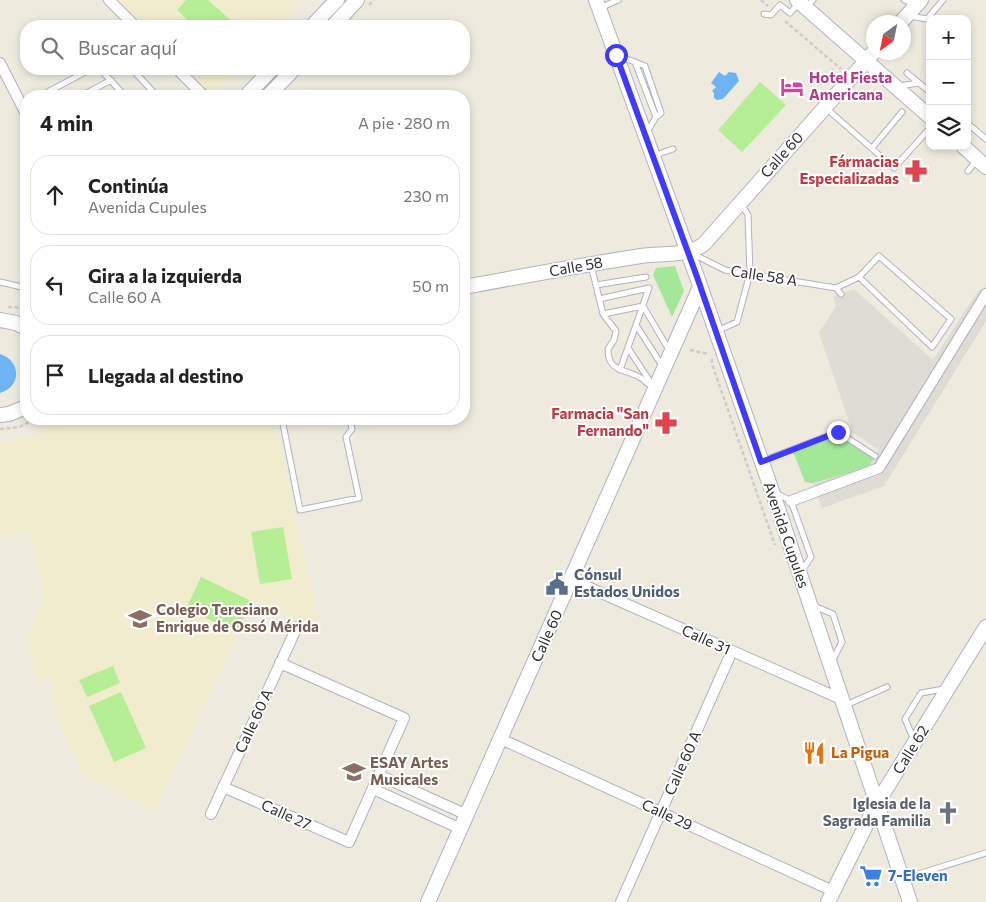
<!DOCTYPE html>
<html lang="es">
<head>
<meta charset="utf-8">
<style>
	:root { --surface:#fff; --page:#f6f6f6; --text:#222; --muted:#767676; --line:#e0e0e0 }
	body { margin:0; font-family:Commissioner,sans-serif; background:var(--page); color:var(--text) }
	.controls { position:absolute; right:15px; top:15px; display:grid; overflow:hidden; border-radius:10px; box-shadow:0 2px 8px #0003 }
	.controls button { width:45px; height:45px; display:grid; place-items:center; padding:0; border:0; border-bottom:1px solid var(--line); background:var(--surface); color:var(--text); font:25px sans-serif }
	.compass { position:absolute; left:866px; top:15px; width:45px; height:45px; border-radius:50%; background:var(--surface); box-shadow:0 2px 8px #0003; rotate:213deg }
	.stop { position:absolute; width:15px; height:15px; margin:-11px; border:4px solid #3f3aff; border-radius:50%; background:#fff }
	.stop.end { background:#3f3aff; border-color:#fff; box-shadow:0 1px 5px #0008 }
	.list { margin:0; padding:0; list-style:none }
	h2 { display:flex; justify-content:space-between; align-items:center; height:65px; margin:0; padding:0 20px; font-size:21px }
	h2 small { font-size:16px; font-weight:400; color:var(--muted) }
	.list li { display:grid; grid-template-columns:32px 1fr auto; gap:15px; align-items:center; box-sizing:border-box; height:80px; margin:0 10px 10px; padding:0 10px; border:1px solid var(--line); border-radius:20px }
	.list b { display:block; font-size:19px; white-space:nowrap }
	.list p { margin:0; font-size:16px; white-space:nowrap; color:var(--muted) }
	.list em { font-size:16px; font-style:normal; color:var(--muted) }
	.icon { flex:none; width:28px; height:28px; fill:none; stroke:currentColor; stroke-width:2; stroke-linecap:round; stroke-linejoin:round }
	.map { position:relative; flex:none; width:986px; height:902px; overflow:hidden }
	.search { position:absolute; background:var(--surface); box-shadow:0 2px 8px #0003; left:20px; top:20px; width:450px; height:55px; display:flex; align-items:center; gap:12px; box-sizing:border-box; padding:0 18px; border-radius:20px; color:var(--muted); font-size:19px }
	.panel { position:absolute; background:var(--surface); box-shadow:0 2px 8px #0003; left:20px; top:90px; width:450px; height:335px; border-radius:20px }
	.map>svg:first-child { display:block }
	.education { fill:#f0eccd }
	.green { fill:#a3e799 }
	.pitch { fill:#b5ee94 }
	.plaza { fill:#dedcd5 }
	.water { fill:#6eb4f4 }
	.lines { fill:none; stroke-linecap:round; stroke-linejoin:round }
	.lane-casing { stroke:#b2b2c0; stroke-width:7 }
	.street-casing { stroke:#b2b2c0; stroke-width:12 }
	.secondary-casing { stroke:#b2b2c0; stroke-width:16 }
	.path { stroke:#ccc; stroke-width:2.5; stroke-dasharray:4 2.5; stroke-linecap:butt }
	.lane { stroke:#fff; stroke-width:5 }
	.street { stroke:#fff; stroke-width:10 }
	.secondary { stroke:#fff; stroke-width:14 }
	.route { stroke:#3f3aff; stroke-width:6 }
	.labels { text-anchor:middle; stroke-width:4; stroke-linejoin:round; paint-order:stroke }
	.hotel-label { font-size:15px; font-weight:bold; fill:#b23c85; stroke:#fff; text-anchor:start }
	.street-label { font-size:15px; fill:#2c2c2c; stroke:#fff }
	.health-label { font-size:15px; font-weight:bold; fill:#be3a42; stroke:#fff; text-anchor:end }
	.service-label { font-size:15px; font-weight:bold; fill:#4e5e75; stroke:#fff; text-anchor:start }
	.education-label { font-size:15px; font-weight:bold; fill:#785e54; stroke:#fff; text-anchor:start }
	.food-label { font-size:15px; font-weight:bold; fill:#c56008; stroke:#fff; text-anchor:start }
	.worship-label { font-size:15px; font-weight:bold; fill:#5b616d; stroke:#fff; text-anchor:end }
	.shop-label { font-size:15px; font-weight:bold; fill:#366cbe; stroke:#fff; text-anchor:start }
</style>
</head>
<body>
<div class="map">
<svg width="986" height="902" viewBox="0 0 986 902">
	<rect width="100%" height="100%" fill="#eeebde"/>
	<path class="education" d="M 114,0 L 301,0 L 276,26 L 140,26 Z
		M 181,69 L 237,69 L 211,96 L 208,96 Z
		M 56,419 L 273,419 L 316,609 L 318,629 L 254,599 L 155,811 L 86,776 L 59,725 L 50,678 L 36,681 L 28,636 L 44,596 L 30,531 L 0,537 L 0,441 L 11,441 L 34,435 L 48,427 Z"/>
	<path class="green" d="M 675,266 L 684,291 L 672,317 L 653,275 L 656,268 Z
		M 838,432 L 875,456 L 868,468 L 813,483 L 805,482 L 792,449 Z"/>
	<path class="pitch" d="M 186,0 L 208,0 L 236,25 L 194,26 L 177,10 Z
		M 760,82 L 786,105 L 742,152 L 718,130 Z
		M 283,527 L 292,579 L 260,584 L 251,532 Z
		M 201,577 L 251,601 L 237,632 L 186,609 Z
		M 113,666 L 120,683 L 87,697 L 79,680 Z
		M 121,692 L 146,748 L 114,762 L 89,706 Z"/>
	<path class="plaza" d="M 986,287 L 986,321 L 884,486 L 822,508 L 813,483 L 868,468 L 879,450 L 853,433 L 819,333 L 836,306 L 833,296 L 854,289 L 933,360 L 978,291 Z"/>
	<path class="water" d="M 719,72 L 725,76 L 729,72 L 736,73 L 739,81 L 723,99 L 717,100 L 714,98 L 714,93 L 712,91 L 716,87 L 711,83 Z
		M 0,354 C 21,360 22,387 0,393 Z"/>
	<g class="lines">
		<defs>
			<path id="lane" d="M 904,0 L 915,4
				M 806,7 L 813,0
				M 600,8 L 618,0
				M 764,14 L 771,15 L 780,5 L 790,13 L 799,3
				M 910,16 L 927,19 L 943,0
				M 619,56 L 645,66 L 661,113 L 656,117 L 647,132
				M 635,62 L 656,117
				M 100,69 L 125,96
				M 132,69 L 157,96
				M 907,73 L 919,83
				M 899,86 L 919,83 L 930,92
				M 40,96 L 91,69
				M 81,96 L 111,80
				M 826,108 L 894,168 L 930,128
				M 967,123 L 986,139
				M 872,148 L 902,112
				M 653,156 L 673,149
				M 968,171 L 977,160
				M 691,253 L 725,270 L 836,288 L 841,294
				M 879,256 L 951,319 L 932,347 L 859,277 Z
				M 591,265 L 603,314 L 616,331 L 614,340 L 608,349 C 608,373 625,368 641,378 C 645,381 649,385 654,388
				M 0,282 L 26,288
				M 596,285 L 646,277
				M 836,288 L 859,277
				M 599,299 L 649,288
				M 603,314 L 643,306 L 669,350
				M 636,325 L 663,367
				M 717,331 L 737,322 L 750,273 L 748,215 L 741,204
				M 628,348 L 653,386
				M 620,370 L 649,288
				M 282,419 L 300,510 L 359,498 L 346,437 L 352,429 L 350,419
				M 762,461 L 838,432 L 875,456
				M 776,493 L 791,501 L 811,557 L 801,572
				M 814,606 L 833,614 L 842,642 L 832,661
				M 846,705 L 887,687
				M 914,740 L 905,719 L 921,693 L 944,689
				M 902,879 L 986,853"/>
			<path id="street" d="M 109,0 L 135,26
				M 0,63 L 26,114
				M 177,69 L 204,96
				M 791,501 L 879,468 L 986,294
				M 572,580 L 841,699
				M 501,739 L 833,891
				M 379,775 L 467,815
				M 223,787 L 349,842 L 404,718 L 280,663
				M 373,789 L 461,829
				M 211,814 L 297,627
				M 621,902 L 732,651"/>
			<path id="secondary" d="M 596,0 L 697,277 L 772,491 L 910,902
				M 797,0 L 930,117
				M 901,22 L 921,0
				M 312,26 L 337,0
				M 333,26 L 357,0
				M 246,96 L 272,69
				M 268,96 L 294,69
				M 963,146 L 986,167
				M 464,287 C 523,276 582,265 641,256 C 661,253 687,257 704,244 L 874,52
				M 0,320 L 16,323 L 26,328
				M 0,415 L 9,414 L 26,407
				M 428,902 L 700,287
				M 828,902 L 876,805 L 986,627"/>
		</defs>
		<use href="#lane" class="lane-casing"/>
		<use href="#street" class="street-casing"/>
		<use href="#secondary" class="secondary-casing"/>
		<path class="path" d="M 761,0 L 768,6
			M 369,5 L 374,0
			M 785,21 L 841,69
			M 295,26 L 299,21
			M 832,69 L 836,74
			M 229,96 L 234,92
			M 8,307 L 26,308
			M 690,350 L 709,354
			M 712,359 L 712,364 L 775,545
			M 0,429 L 19,427 L 36,419"/>
		<use href="#lane" class="lane"/>
		<use href="#street" class="street"/>
		<use href="#secondary" class="secondary"/>
	</g>
	<g class="lines">
		<path class="route" d="M 616,55 L 697,277 L 761,462 L 838,432"/>
	</g>
	<defs>
		<symbol id="hotel-bare" viewBox="-9 -9 18 18"><path d="M-6-4.5h1.5V1H6V5H4.5V3h-9V5H-6ZM-4 0a1.8 1.8 0 1 1 3.6 0ZM.5 0V-2.5h3Q6-2.5 6 0Z" fill="#d1479c" stroke="#fff" stroke-width="2.5" paint-order="stroke"/></symbol>
		<symbol id="pharmacy-bare" viewBox="-9 -9 18 18"><path d="M-2-6h4v4h4v4h-4v4h-4v-4h-4v-4h4Z" fill="#e0444e" stroke="#fff" stroke-width="2.5" paint-order="stroke"/></symbol>
		<symbol id="civic-bare" viewBox="-9 -9 18 18"><path d="M-.6-6.5H3V-4.5H.6V-3L4-1V1h2V6H-6V1h2V-1L-.6-3ZM-1.2 2.5V6h2.4V2.5Z" fill="#5c6f8a" stroke="#fff" stroke-width="2.5" paint-order="stroke"/></symbol>
		<symbol id="school-bare" viewBox="-9 -9 18 18"><path d="M0-5L7-2L0 1L-7-2ZM-4 1L0 2.5L4 1V4Q0 6-4 4Z" fill="#8d6e63" stroke="#fff" stroke-width="2.5" paint-order="stroke"/></symbol>
		<symbol id="restaurant-bare" viewBox="-9 -9 18 18"><path d="M-5-6h1v4h1v-4h1v4h1v-4h1v5L-1.5 .5V6h-2V.5L-5-1ZM5-6V6H3V1.5H1.5Q1.5-4 5-6Z" fill="#e8710a" stroke="#fff" stroke-width="2.5" paint-order="stroke"/></symbol>
		<symbol id="university-bare" viewBox="-9 -9 18 18"><path d="M0-5L7-2L0 1L-7-2ZM-4 1L0 2.5L4 1V4Q0 6-4 4Z" fill="#8d6e63" stroke="#fff" stroke-width="2.5" paint-order="stroke"/></symbol>
		<symbol id="church-bare" viewBox="-9 -9 18 18"><path d="M-1.2-6h2.4v3.5h3.3v2.4h-3.3V6h-2.4V-.1h-3.3v-2.4h3.3Z" fill="#6b7280" stroke="#fff" stroke-width="2.5" paint-order="stroke"/></symbol>
		<symbol id="supermarket-bare" viewBox="-9 -9 18 18"><path d="M-6-5.5h2.5l.6 2H6L4.5 2H-2.5L-4.4-4H-6ZM-1.5 3.2a1.3 1.3 0 1 0 .1 0ZM3 3.2a1.3 1.3 0 1 0 .1 0Z" fill="#3f7fe0" stroke="#fff" stroke-width="2.5" paint-order="stroke"/></symbol>
	</defs>
	<g fill-rule="evenodd">
		<use href="#hotel-bare" x="776" y="71" width="32" height="32"/>
		<use href="#pharmacy-bare" x="900" y="155" width="32" height="32"/>
		<use href="#pharmacy-bare" x="650" y="407" width="32" height="32"/>
		<use href="#civic-bare" x="541" y="568" width="32" height="32"/>
		<use href="#school-bare" x="124" y="603" width="32" height="32"/>
		<use href="#restaurant-bare" x="798" y="737" width="32" height="32"/>
		<use href="#university-bare" x="338" y="756" width="32" height="32"/>
		<use href="#church-bare" x="932" y="797" width="32" height="32"/>
		<use href="#supermarket-bare" x="855" y="860" width="32" height="32"/>
	</g>
	<g class="labels">
		<g class="hotel-label">
			<text x="809" y="83">Hotel Fiesta<tspan x="809" dy="17">Americana</tspan></text>
		</g>
		<g class="street-label">
			<text transform="translate(782 155) rotate(-48)" y="5">Calle 60</text>
			<text transform="translate(576 267) rotate(-10)" y="5">Calle 58</text>
			<text transform="translate(764 276) rotate(9)" y="5">Calle 58 A</text>
			<text transform="translate(786 535) rotate(71)" y="5">Avenida Cupules</text>
			<text transform="translate(547 636) rotate(-66)" y="5">Calle 60</text>
			<text transform="translate(706 640) rotate(24)" y="5">Calle 31</text>
			<text transform="translate(254 721) rotate(-65)" y="5">Calle 60 A</text>
			<text transform="translate(911 750) rotate(-58)" y="5">Calle 62</text>
			<text transform="translate(683 763) rotate(-66)" y="5">Calle 60 A</text>
			<text transform="translate(286 815) rotate(24)" y="5">Calle 27</text>
			<text transform="translate(667 815) rotate(25)" y="5">Calle 29</text>
		</g>
		<g class="health-label">
			<text x="899" y="167">Fármacias<tspan x="899" dy="17">Especializadas</tspan></text>
			<text x="649" y="419">Farmacia "San<tspan x="649" dy="17">Fernando"</tspan></text>
		</g>
		<g class="service-label">
			<text x="574" y="580">Cónsul<tspan x="574" dy="17">Estados Unidos</tspan></text>
		</g>
		<g class="education-label">
			<text x="156" y="615">Colegio Teresiano<tspan x="156" dy="17">Enrique de Ossó Mérida</tspan></text>
			<text x="370" y="768">ESAY Artes<tspan x="370" dy="17">Musicales</tspan></text>
		</g>
		<g class="food-label">
			<text x="831" y="758">La Pigua</text>
		</g>
		<g class="worship-label">
			<text x="931" y="809">Iglesia de la<tspan x="931" dy="17">Sagrada Familia</tspan></text>
		</g>
		<g class="shop-label">
			<text x="888" y="881">7-Eleven</text>
		</g>
	</g>
</svg>
<div class="controls">
<button>+</button>
<button>−</button>
<button><svg class="icon" aria-label="layers" viewBox="0 0 24 24"><path d="M12 4l9 5-9 5-9-5zM3 14l9 5 9-5"/></svg></button>
</div>
<svg class="compass" viewBox="-18 -18 36 36"><path d="M0-13l5 13h-10z" fill="#e53935"/><path d="M0 13l5-13h-10z" fill="#767676"/></svg>
<div class="stop" style="left:616px;top:55px"></div>
<div class="stop end" style="left:838px;top:432px"></div>
<div class="search"><svg class="icon" aria-label="search" viewBox="0 0 24 24"><circle cx="10" cy="10" r="6"/><path d="M15 15l6 6"/></svg>Buscar aquí</div>
<section class="panel">
<h2>4 min<small>A pie · 280 m</small></h2>
<ul class="list">
<li><svg class="icon" aria-label="ahead" viewBox="0 0 24 24"><path d="M12 20V5M6 11l6-6 6 6"/></svg><div><b>Continúa</b><p>Avenida Cupules</p></div><em>230 m</em></li>
<li><svg class="icon" aria-label="left" viewBox="0 0 24 24"><path d="M17 20v-9H6M10 6l-5 5 5 5"/></svg><div><b>Gira a la izquierda</b><p>Calle 60 A</p></div><em>50 m</em></li>
<li><svg class="icon" aria-label="arrive" viewBox="0 0 24 24"><path d="M6 21V4h12l-3 4 3 4H6"/></svg><div><b>Llegada al destino</b></div></li>
</ul>
</section>
</div>
</body>
</html>
